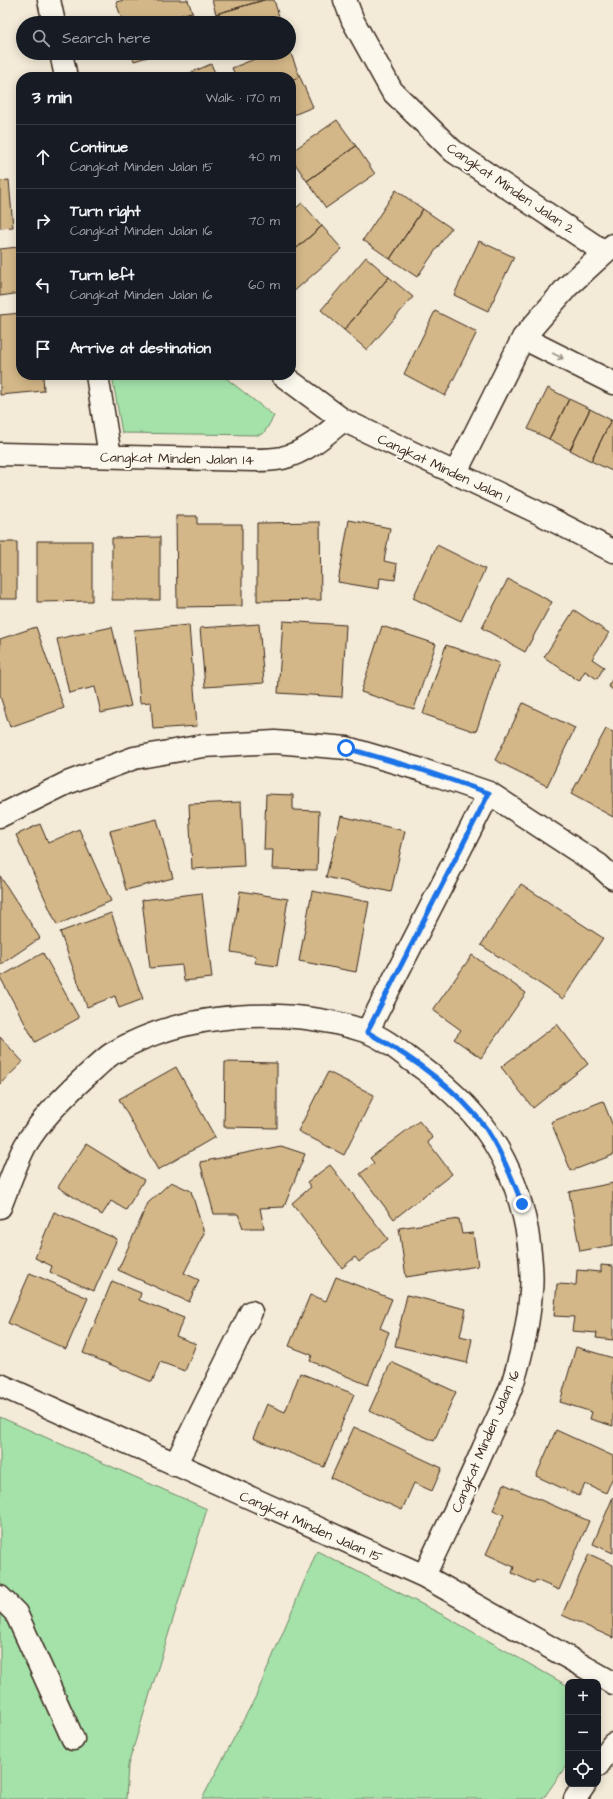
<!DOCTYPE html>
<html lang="en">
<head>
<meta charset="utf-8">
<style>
	:root { --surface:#171b24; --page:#242831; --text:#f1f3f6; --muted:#9ea1a6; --line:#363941 }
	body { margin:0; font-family:"Architects Daughter",sans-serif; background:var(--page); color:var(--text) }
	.controls { position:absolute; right:12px; bottom:12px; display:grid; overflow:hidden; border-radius:8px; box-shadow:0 2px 10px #0003 }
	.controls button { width:36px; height:36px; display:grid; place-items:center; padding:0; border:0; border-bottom:1px solid var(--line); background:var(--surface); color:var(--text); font:20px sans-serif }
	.stop { position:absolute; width:12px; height:12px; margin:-9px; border:3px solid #1a73e8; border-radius:50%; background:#fff }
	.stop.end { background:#1a73e8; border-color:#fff; box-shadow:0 1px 4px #0008 }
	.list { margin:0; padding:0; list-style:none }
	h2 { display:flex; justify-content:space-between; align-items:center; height:52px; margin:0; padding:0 16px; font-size:17px }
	h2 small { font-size:13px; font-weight:400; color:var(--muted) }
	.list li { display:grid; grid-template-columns:26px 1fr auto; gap:12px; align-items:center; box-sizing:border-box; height:64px; padding:0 16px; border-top:1px solid var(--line) }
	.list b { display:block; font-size:15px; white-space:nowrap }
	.list p { margin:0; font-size:13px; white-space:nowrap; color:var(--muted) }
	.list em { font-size:13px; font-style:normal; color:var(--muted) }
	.icon { flex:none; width:22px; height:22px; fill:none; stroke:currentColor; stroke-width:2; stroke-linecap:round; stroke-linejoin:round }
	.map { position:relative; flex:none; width:613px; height:1799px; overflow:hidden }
	.search { position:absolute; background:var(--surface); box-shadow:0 2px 10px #0003; left:16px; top:16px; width:280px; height:44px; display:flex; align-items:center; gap:10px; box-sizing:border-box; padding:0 14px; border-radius:22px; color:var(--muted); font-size:15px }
	.panel { position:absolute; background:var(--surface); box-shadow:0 2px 10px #0003; left:16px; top:72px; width:280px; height:308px; border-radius:16px }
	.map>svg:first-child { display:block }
	.green { fill:#a4e2aa; stroke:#708664 }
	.building { fill:#d3b788; stroke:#3b2a1e }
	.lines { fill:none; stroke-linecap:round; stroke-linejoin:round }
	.minor-casing { stroke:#3b2a1e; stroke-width:25 }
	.minor { stroke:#fbf7ec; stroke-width:22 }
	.oneway { stroke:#9b9085 }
	.route { stroke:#1a73e8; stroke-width:5 }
	.labels { text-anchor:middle; stroke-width:4; stroke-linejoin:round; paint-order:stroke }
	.street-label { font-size:14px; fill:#3b2a1e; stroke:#fbf7ec }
</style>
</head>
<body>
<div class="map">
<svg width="613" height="1799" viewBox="0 0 613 1799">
	<rect width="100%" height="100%" fill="#f3ead8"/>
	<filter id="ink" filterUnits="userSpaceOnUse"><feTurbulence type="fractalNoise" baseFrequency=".025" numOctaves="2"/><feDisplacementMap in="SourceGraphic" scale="8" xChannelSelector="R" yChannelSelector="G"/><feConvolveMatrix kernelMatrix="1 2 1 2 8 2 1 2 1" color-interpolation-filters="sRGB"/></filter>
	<g filter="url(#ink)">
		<path class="green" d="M 112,375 L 222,375 L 274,416 L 264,433 L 259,435 L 122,433 Z
			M 0,1417 L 207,1509 L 128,1765 L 126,1799 L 0,1799 Z
			M 317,1551 L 443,1615 L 568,1686 L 568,1763 L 543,1799 L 202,1799 L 256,1696 Z"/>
		<path class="building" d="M 124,0 L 188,0 L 192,12 L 154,23 L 123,23 L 116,2 Z
			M 212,0 L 264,0 L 216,14 Z
			M 264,0 L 274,0 L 281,23 L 218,23 L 216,14 Z
			M 192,12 L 195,23 L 154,23 Z
			M 289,49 L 300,77 L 291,80 L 291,77 L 236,77 L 232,68 L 270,53 L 289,53 Z
			M 131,53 L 161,53 L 134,61 Z
			M 211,64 L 217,77 L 181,77 Z
			M 300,77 L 313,107 L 291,116 L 291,80 Z
			M 337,120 L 356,146 L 307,181 L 291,158 L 291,152 Z
			M 356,146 L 375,174 L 326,208 L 307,181 Z
			M 9,180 L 13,227 L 0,228 L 0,181 Z
			M 396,190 L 423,209 L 390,259 L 363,240 Z
			M 302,203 L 322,226 L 291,253 L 291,212 Z
			M 423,209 L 451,228 L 417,277 L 390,259 Z
			M 322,226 L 342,249 L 291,294 L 291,253 Z
			M 479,241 L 514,257 L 488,311 L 454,295 Z
			M 18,247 L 21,293 L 0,296 L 0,249 Z
			M 366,257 L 389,277 L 344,330 L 321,310 Z
			M 389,277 L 413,297 L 367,350 L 344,330 Z
			M 435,311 L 477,332 L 445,396 L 404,374 Z
			M 21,313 L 21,375 L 43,375 L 44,391 L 0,395 L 0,315 Z
			M 548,388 L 569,399 L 549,439 L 528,429 Z
			M 569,399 L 590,409 L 570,450 L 549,439 Z
			M 590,409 L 611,420 L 591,461 L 570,450 Z
			M 611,420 L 613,421 L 613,468 L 612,471 L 591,461 Z
			M 176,516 L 197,516 L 197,524 L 242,524 L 242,606 L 177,607 Z
			M 349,520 L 390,528 L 384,561 L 397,564 L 395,580 L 380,578 L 379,589 L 338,582 Z
			M 320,522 L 321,600 L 257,601 L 257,523 Z
			M 160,537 L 160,600 L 112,600 L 112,538 Z
			M 37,541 L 92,541 L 92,601 L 37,602 Z
			M 0,542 L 17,542 L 17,599 L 0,599 Z
			M 437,545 L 485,569 L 461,621 L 413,598 Z
			M 508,579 L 552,602 L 525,652 L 482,628 Z
			M 574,610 L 609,633 L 592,659 L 604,667 L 597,679 L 585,671 L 579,681 L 544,657 Z
			M 283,621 L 346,625 L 342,697 L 278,693 Z
			M 259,624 L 264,683 L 205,687 L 200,628 Z
			M 189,625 L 197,726 L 153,729 L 151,702 L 140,703 L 134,630 Z
			M 382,626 L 436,644 L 414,709 L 361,692 Z
			M 36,627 L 64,708 L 10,727 L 0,696 L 0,639 Z
			M 112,627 L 131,706 L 101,713 L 95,687 L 69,693 L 57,639 Z
			M 446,645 L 499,663 L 476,732 L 423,714 Z
			M 613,678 L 613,690 L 608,686 Z
			M 523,703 L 575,728 L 547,786 L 495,760 Z
			M 606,729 L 613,732 L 613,817 L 571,794 Z
			M 266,794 L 293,795 L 293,810 L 319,811 L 317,870 L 272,869 L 273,850 L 264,850 Z
			M 241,802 L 244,866 L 192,869 L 189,804 Z
			M 341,816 L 405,831 L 391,892 L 326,877 Z
			M 157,819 L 173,878 L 126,890 L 110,831 Z
			M 40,824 L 48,843 L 79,829 L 111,901 L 57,925 L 16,835 Z
			M 0,876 L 40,938 L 0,965 Z
			M 521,884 L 603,938 L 563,999 L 481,945 Z
			M 240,891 L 288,899 L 277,966 L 255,963 L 256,956 L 231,952 Z
			M 312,891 L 369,902 L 356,972 L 299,961 Z
			M 202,893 L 212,978 L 184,981 L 182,965 L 150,968 L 142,900 Z
			M 111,913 L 143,999 L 119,1008 L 115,996 L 87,1007 L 60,932 Z
			M 43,953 L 79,1018 L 35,1042 L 0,977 Z
			M 472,955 L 526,993 L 481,1058 L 454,1039 L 461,1030 L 433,1010 Z
			M 557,1024 L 588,1064 L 533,1108 L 501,1067 Z
			M 0,1037 L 23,1062 L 0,1084 Z
			M 225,1062 L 277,1063 L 277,1128 L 224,1127 Z
			M 176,1067 L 215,1137 L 158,1170 L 119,1099 Z
			M 328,1072 L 374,1095 L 344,1155 L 298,1131 Z
			M 603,1101 L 613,1126 L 613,1155 L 571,1171 L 551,1122 Z
			M 419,1121 L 433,1138 L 428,1142 L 452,1174 L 394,1219 L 360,1174 L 374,1163 L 370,1158 Z
			M 86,1144 L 144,1180 L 126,1210 L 111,1201 L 102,1215 L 58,1187 Z
			M 281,1146 L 305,1154 L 284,1207 L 260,1208 L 264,1228 L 243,1228 L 238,1214 L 214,1214 L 200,1162 Z
			M 330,1165 L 388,1239 L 359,1262 L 355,1257 L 342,1268 L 292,1203 L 311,1187 L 307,1182 Z
			M 171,1182 L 191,1191 L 204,1233 L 184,1273 L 199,1280 L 189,1302 L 118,1270 L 148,1203 Z
			M 613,1183 L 613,1245 L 580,1251 L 569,1192 Z
			M 54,1212 L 117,1239 L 94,1291 L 50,1272 L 52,1266 L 35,1258 Z
			M 459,1219 L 462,1234 L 473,1233 L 478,1266 L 406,1277 L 399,1228 Z
			M 601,1265 L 613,1266 L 613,1340 L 596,1338 L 597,1333 L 572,1331 L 574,1317 L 554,1316 L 557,1284 L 576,1285 L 577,1270 L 601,1272 Z
			M 30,1273 L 88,1298 L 66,1349 L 8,1323 Z
			M 336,1277 L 392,1299 L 380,1328 L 389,1332 L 368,1385 L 310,1361 L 312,1355 L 289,1346 L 310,1295 L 326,1301 Z
			M 112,1281 L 141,1293 L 139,1300 L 184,1318 L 176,1336 L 196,1344 L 185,1371 L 160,1362 L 152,1382 L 83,1353 Z
			M 407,1295 L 466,1309 L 460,1336 L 472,1339 L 467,1363 L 395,1346 Z
			M 576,1347 L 613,1358 L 613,1426 L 590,1419 L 592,1412 L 560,1402 Z
			M 391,1362 L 456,1392 L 434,1441 L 369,1411 Z
			M 300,1373 L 354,1394 L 324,1467 L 253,1438 L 267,1404 L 285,1412 Z
			M 354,1427 L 442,1468 L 432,1491 L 414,1483 L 402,1510 L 331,1478 Z
			M 556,1430 L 613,1456 L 613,1477 L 606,1493 L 585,1484 L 579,1496 L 536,1476 Z
			M 504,1484 L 589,1521 L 559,1590 L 536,1580 L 534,1583 L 512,1573 L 514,1567 L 486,1554 L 504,1515 L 493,1510 Z
			M 613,1497 L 613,1553 L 593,1544 Z
			M 589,1554 L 613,1565 L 613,1638 L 562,1615 Z"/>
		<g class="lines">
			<defs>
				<path id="minor" d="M 49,0 L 54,23
					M 345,0 L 353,21 L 392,91 L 453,151 L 604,252
					M 61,53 L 66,77
					M 523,338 L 613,383
					M 97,375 L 110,456
					M 282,375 L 343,420 L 535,511 L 613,551
					M 0,454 L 254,460 C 263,460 273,460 282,458 C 306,452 324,436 343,420
					M 455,474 L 523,338 L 567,287 L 613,245
					M 0,816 L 67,783 L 134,758 L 203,746 L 275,742 L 347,748 L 422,770 L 489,793 L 599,865 L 613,878
					M 367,1032 L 489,793
					M 0,1207 C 8,1187 15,1165 25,1146 C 42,1117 69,1091 94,1069 C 101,1063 107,1056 115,1052 C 185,1011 289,1006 365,1031 C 382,1037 397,1049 411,1060 C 475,1104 513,1154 527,1231 C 530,1250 533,1272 531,1291 C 529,1322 522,1353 513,1382 C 505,1404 494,1426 484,1447 C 465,1491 444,1533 424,1576
					M 0,1385 L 424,1576 L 613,1683
					M 175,1465 L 251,1312
					M 0,1597 L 16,1613 L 73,1739
					M 598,1765 L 613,1744
					M 575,1799 L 585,1784"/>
			</defs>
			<use href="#minor" class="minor-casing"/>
			<use href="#minor" class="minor"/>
		</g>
		<defs><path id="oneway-shaft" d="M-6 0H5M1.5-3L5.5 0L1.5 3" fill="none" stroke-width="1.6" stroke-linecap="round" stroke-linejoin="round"/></defs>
		<use class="oneway" href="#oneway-shaft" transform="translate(558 356) rotate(27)"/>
	</g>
	<g class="lines" filter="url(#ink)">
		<path class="route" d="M 346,748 L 422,770 L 489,793 L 367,1032 C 410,1056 455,1087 485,1127 C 501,1151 512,1177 522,1204"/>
	</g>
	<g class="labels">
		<g class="street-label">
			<text transform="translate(511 188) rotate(34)" y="5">Cangkat Minden Jalan 2</text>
			<text transform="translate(177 458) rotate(1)" y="5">Cangkat Minden Jalan 14</text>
			<text transform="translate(444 468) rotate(25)" y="5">Cangkat Minden Jalan 1</text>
			<text transform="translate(485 1441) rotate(-67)" y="5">Cangkat Minden Jalan 16</text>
			<text transform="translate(311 1526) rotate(24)" y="5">Cangkat Minden Jalan 15</text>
		</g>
	</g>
</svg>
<div class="controls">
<button>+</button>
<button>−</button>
<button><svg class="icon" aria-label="locate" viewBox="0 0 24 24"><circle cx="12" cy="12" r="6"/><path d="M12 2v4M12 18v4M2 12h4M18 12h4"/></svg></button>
</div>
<div class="stop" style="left:346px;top:748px"></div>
<div class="stop end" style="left:522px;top:1204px"></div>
<div class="search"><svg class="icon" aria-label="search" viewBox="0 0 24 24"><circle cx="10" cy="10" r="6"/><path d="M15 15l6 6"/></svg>Search here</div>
<section class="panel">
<h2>3 min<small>Walk · 170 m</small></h2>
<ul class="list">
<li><svg class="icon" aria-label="ahead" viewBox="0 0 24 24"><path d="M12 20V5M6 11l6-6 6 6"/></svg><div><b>Continue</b><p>Cangkat Minden Jalan 15</p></div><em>40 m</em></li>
<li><svg class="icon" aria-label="right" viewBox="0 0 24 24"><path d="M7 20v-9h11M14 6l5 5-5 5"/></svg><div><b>Turn right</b><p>Cangkat Minden Jalan 16</p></div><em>70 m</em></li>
<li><svg class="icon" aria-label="left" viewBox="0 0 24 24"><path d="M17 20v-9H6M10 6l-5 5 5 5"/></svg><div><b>Turn left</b><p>Cangkat Minden Jalan 16</p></div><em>60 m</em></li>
<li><svg class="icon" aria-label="arrive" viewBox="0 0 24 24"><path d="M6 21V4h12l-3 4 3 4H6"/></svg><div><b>Arrive at destination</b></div></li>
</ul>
</section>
</div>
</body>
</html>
